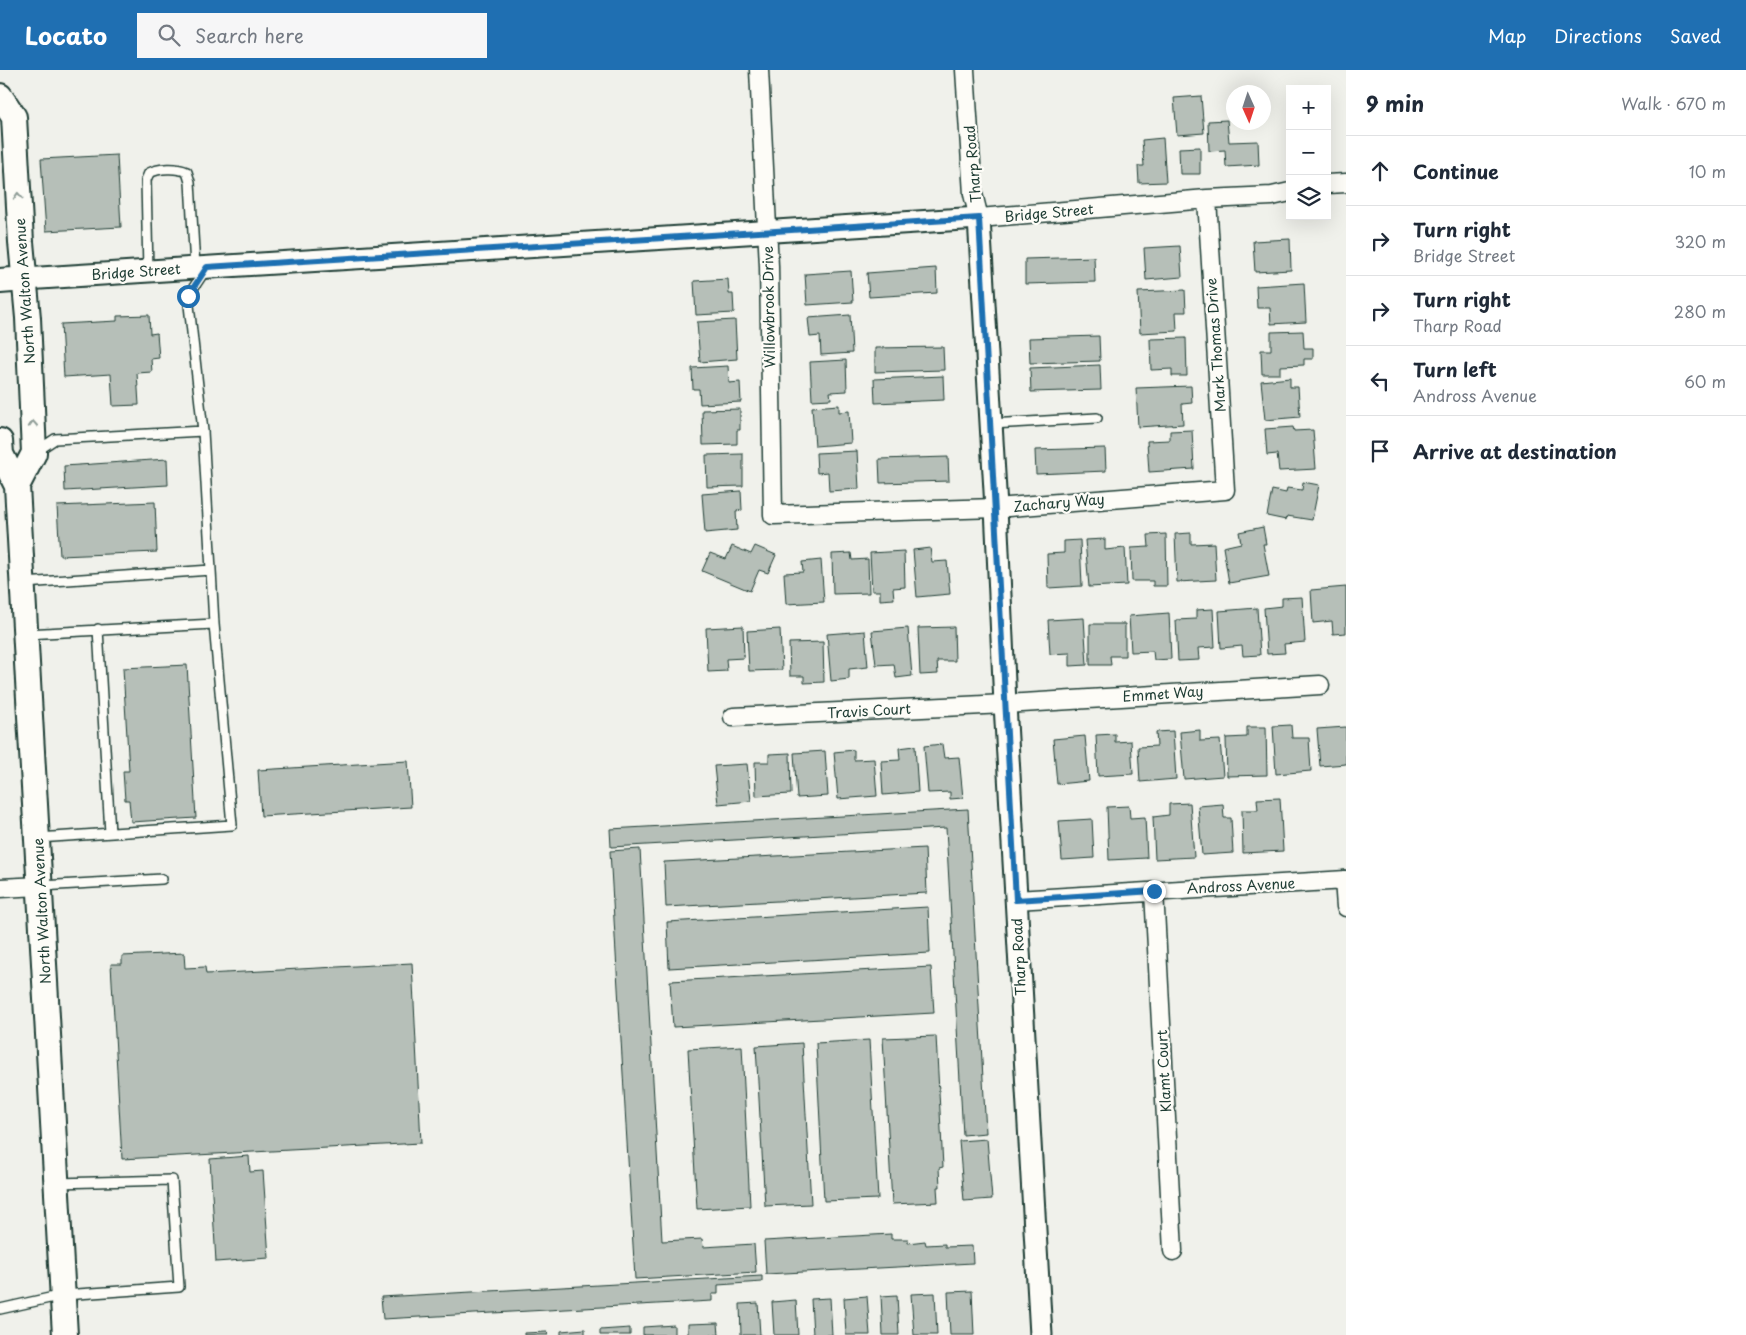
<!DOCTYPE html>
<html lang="en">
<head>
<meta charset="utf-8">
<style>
	:root { --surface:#fff; --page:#f6f6f7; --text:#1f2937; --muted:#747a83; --line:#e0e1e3; --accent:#1f6fb2 }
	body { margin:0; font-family:"Playpen Sans",sans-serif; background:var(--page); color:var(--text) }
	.controls { position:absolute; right:15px; top:15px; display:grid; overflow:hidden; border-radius:0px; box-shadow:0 5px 20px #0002 }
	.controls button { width:45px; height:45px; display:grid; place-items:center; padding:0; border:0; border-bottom:1px solid var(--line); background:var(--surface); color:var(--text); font:25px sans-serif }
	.compass { position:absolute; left:1226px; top:15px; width:45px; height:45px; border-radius:50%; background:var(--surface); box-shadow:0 5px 20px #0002; rotate:177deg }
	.stop { position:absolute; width:15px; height:15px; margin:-11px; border:4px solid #1f6fb2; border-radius:50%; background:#fff }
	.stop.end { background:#1f6fb2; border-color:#fff; box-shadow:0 1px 5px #0008 }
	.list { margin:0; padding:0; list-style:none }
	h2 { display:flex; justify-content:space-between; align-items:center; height:65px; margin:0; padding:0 20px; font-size:21px }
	h2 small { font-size:16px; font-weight:400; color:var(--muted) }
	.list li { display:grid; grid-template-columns:32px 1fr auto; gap:15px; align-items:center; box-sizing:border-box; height:70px; padding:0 20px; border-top:1px solid var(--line) }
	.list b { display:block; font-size:19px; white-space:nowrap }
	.list p { margin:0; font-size:16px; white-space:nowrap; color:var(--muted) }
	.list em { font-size:16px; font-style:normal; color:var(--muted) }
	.icon { flex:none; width:28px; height:28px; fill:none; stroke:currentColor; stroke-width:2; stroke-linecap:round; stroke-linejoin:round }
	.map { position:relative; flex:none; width:1346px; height:1265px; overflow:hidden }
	header { display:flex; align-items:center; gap:30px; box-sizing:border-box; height:70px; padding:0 25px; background:var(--accent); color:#fff }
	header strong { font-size:24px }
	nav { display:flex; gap:28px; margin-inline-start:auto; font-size:18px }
	.search { width:350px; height:45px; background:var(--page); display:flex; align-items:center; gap:12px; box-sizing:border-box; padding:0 18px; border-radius:0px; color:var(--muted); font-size:19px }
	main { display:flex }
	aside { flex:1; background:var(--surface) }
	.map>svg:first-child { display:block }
	.building { fill:#b6bfb8; stroke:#1f3d34 }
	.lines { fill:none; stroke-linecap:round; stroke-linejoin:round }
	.service-casing { stroke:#1f3d34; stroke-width:12 }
	.minor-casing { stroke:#1f3d34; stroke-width:21 }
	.tertiary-casing { stroke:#1f3d34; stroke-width:25 }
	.secondary-casing { stroke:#1f3d34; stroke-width:28 }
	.service { stroke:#fdfcf7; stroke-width:9 }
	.minor { stroke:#fdfcf7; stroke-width:18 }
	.tertiary { stroke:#fdfcf7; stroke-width:21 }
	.secondary { stroke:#fdfcf7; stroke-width:24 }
	.oneway { stroke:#8e9c96 }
	.route { stroke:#1f6fb2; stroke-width:6 }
	.labels { text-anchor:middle; stroke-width:4.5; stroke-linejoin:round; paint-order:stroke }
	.street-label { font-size:14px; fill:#1f3d34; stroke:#fdfcf7 }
</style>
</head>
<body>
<header>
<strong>Locato</strong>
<div class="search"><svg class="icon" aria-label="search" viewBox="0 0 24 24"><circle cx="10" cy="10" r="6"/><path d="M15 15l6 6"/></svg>Search here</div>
<nav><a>Map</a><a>Directions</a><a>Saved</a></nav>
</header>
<main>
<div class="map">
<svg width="1346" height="1265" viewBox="0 0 1346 1265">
	<rect width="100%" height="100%" fill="#f0f1eb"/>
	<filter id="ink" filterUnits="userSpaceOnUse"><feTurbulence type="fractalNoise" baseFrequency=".02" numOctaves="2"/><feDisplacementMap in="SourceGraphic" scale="10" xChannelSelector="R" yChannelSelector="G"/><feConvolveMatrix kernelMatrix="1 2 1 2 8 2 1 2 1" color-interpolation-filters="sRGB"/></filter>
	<g filter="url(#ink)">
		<path class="building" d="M 1201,26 L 1204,63 L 1177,65 L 1174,28 Z
			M 1227,50 L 1229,72 L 1258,71 L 1259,95 L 1226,97 L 1225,80 L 1209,81 L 1208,51 Z
			M 1163,68 L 1166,112 L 1139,113 L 1138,96 L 1144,96 L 1142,70 Z
			M 1200,77 L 1200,104 L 1180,104 L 1179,78 Z
			M 117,85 L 121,157 L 46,161 L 41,89 Z
			M 1290,169 L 1291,200 L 1255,202 L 1253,171 Z
			M 1180,176 L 1182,207 L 1146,210 L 1144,178 Z
			M 1094,187 L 1095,212 L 1025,214 L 1025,189 Z
			M 936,198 L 937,223 L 869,227 L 867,203 Z
			M 851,201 L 853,232 L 807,235 L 805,204 Z
			M 728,209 L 729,224 L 733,224 L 734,243 L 696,245 L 694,211 Z
			M 1304,213 L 1306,252 L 1271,254 L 1270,238 L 1257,238 L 1256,216 Z
			M 1185,220 L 1186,242 L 1176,242 L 1177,261 L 1140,263 L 1138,222 Z
			M 149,245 L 150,264 L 157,263 L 159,288 L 151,289 L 152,302 L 137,303 L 139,335 L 113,336 L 111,304 L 64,307 L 61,254 L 117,251 L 117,246 Z
			M 850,245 L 852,283 L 821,285 L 820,266 L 810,267 L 808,248 Z
			M 735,250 L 737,289 L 700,292 L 697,252 Z
			M 1303,261 L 1304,278 L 1313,278 L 1313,289 L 1304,289 L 1304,295 L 1280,296 L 1280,304 L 1262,304 L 1261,280 L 1271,280 L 1271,262 Z
			M 1099,266 L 1100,291 L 1030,293 L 1029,268 Z
			M 1186,268 L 1187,306 L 1172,306 L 1172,299 L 1151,300 L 1150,269 Z
			M 943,277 L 944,300 L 875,302 L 875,278 Z
			M 846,290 L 847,321 L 830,322 L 831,329 L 812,330 L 810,292 Z
			M 1100,295 L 1101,320 L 1031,322 L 1030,298 Z
			M 728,296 L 729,313 L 740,312 L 741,332 L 700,334 L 699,319 L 693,319 L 692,298 Z
			M 943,306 L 944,330 L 875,333 L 874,309 Z
			M 1290,308 L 1290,317 L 1298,317 L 1300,347 L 1265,350 L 1261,311 Z
			M 1191,316 L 1192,333 L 1182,334 L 1183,354 L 1138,357 L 1136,318 Z
			M 839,335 L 839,342 L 849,341 L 851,373 L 815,376 L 812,337 Z
			M 740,339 L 740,360 L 737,360 L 737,374 L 703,375 L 702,340 Z
			M 1293,357 L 1294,361 L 1313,360 L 1316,399 L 1279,401 L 1277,384 L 1267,385 L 1265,359 Z
			M 1192,360 L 1194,399 L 1149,402 L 1147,371 L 1170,370 L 1170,361 Z
			M 1105,378 L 1106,401 L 1036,404 L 1035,380 Z
			M 857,381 L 859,419 L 829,421 L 828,402 L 817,403 L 816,383 Z
			M 743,384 L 743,416 L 707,417 L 706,385 Z
			M 948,387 L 949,411 L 880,413 L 879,389 Z
			M 167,389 L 168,415 L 65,421 L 64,396 Z
			M 1303,412 L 1319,415 L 1312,450 L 1287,446 L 1286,450 L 1267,446 L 1272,420 L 1286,423 L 1287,418 L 1302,420 Z
			M 741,421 L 742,440 L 736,441 L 737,460 L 705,463 L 702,424 Z
			M 155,432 L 157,482 L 60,486 L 57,436 Z
			M 1263,457 L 1266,474 L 1263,474 L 1269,506 L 1229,513 L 1223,477 L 1241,473 L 1239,462 Z
			M 1191,463 L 1191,474 L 1214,473 L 1216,510 L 1177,512 L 1175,464 Z
			M 1166,464 L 1167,516 L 1153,516 L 1153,511 L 1132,511 L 1131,478 L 1149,477 L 1148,465 Z
			M 1105,469 L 1105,480 L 1125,478 L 1127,515 L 1089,517 L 1085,470 Z
			M 1080,470 L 1082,516 L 1048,518 L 1047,484 L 1064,483 L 1064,471 Z
			M 732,476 L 751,484 L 755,476 L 776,485 L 768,503 L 759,500 L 750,521 L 702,501 L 710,483 L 726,489 Z
			M 930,478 L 932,492 L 947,491 L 950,524 L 917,527 L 913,480 Z
			M 904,481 L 905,517 L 893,518 L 894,529 L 880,530 L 880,521 L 872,521 L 870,483 Z
			M 851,483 L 852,490 L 868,489 L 869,523 L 833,524 L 832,484 Z
			M 821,490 L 824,532 L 786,534 L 784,503 L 803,502 L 802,492 Z
			M 1346,517 L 1346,563 L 1333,564 L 1332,551 L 1313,553 L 1311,520 Z
			M 1302,527 L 1305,572 L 1284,574 L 1285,583 L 1267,584 L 1264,538 L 1282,536 L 1282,528 Z
			M 1257,538 L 1260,585 L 1243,586 L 1242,576 L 1221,578 L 1219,541 Z
			M 1213,539 L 1215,577 L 1198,578 L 1199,590 L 1178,591 L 1176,550 L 1196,549 L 1196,540 Z
			M 1169,543 L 1171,589 L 1154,590 L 1153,581 L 1131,582 L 1129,546 Z
			M 1084,548 L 1087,595 L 1070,596 L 1070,583 L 1050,584 L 1048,550 Z
			M 1090,554 L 1125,554 L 1125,586 L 1110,586 L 1111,595 L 1090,595 Z
			M 743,556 L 744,588 L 726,589 L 727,601 L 708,602 L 706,558 Z
			M 954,557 L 955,591 L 937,591 L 938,604 L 920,605 L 918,558 Z
			M 908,558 L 912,606 L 896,608 L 894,594 L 876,595 L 872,561 Z
			M 780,559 L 782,600 L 749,601 L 747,561 Z
			M 865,561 L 868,597 L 849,599 L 849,609 L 831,611 L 827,564 Z
			M 823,572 L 824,612 L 804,613 L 804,606 L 790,606 L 789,573 Z
			M 187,595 L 196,748 L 131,752 L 129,730 L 125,730 L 123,701 L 129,701 L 123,598 Z
			M 1291,655 L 1292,668 L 1309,668 L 1311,701 L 1276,704 L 1273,656 Z
			M 1247,657 L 1266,657 L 1267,705 L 1227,706 L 1226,668 L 1247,667 Z
			M 1346,657 L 1346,694 L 1320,696 L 1317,659 Z
			M 1200,660 L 1200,671 L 1220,670 L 1223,706 L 1184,709 L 1180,662 Z
			M 1173,661 L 1176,709 L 1140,712 L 1138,677 L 1157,676 L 1156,662 Z
			M 1115,664 L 1115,672 L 1131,671 L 1133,704 L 1098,706 L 1096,665 Z
			M 1085,666 L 1089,711 L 1057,714 L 1053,669 Z
			M 942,674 L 944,688 L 959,687 L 963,728 L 950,729 L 950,722 L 928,723 L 924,676 Z
			M 915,676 L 918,722 L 883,725 L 881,691 L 900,690 L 899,678 Z
			M 854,680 L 854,690 L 874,689 L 877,726 L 838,729 L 834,682 Z
			M 825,681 L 828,726 L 797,728 L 794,683 Z
			M 790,683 L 791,724 L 756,726 L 755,692 L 769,692 L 769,684 Z
			M 408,691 L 411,737 L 261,746 L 258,700 Z
			M 747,694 L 751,731 L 718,734 L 714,696 Z
			M 1280,728 L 1283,781 L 1243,783 L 1242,740 L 1258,740 L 1257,729 Z
			M 1190,733 L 1194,787 L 1155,789 L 1153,747 L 1169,745 L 1169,734 Z
			M 1223,734 L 1224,748 L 1231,748 L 1233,783 L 1202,785 L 1198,736 Z
			M 1129,736 L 1130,748 L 1145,747 L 1147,788 L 1109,790 L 1107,737 Z
			M 968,739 L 986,1063 L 963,1065 L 946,758 L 611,777 L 610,759 Z
			M 1092,749 L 1094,788 L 1062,790 L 1059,751 Z
			M 925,778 L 927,823 L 666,837 L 664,792 Z
			M 640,779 L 662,1171 L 702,1169 L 703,1177 L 754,1174 L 756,1202 L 635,1209 L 610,781 Z
			M 928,837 L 930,883 L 669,898 L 667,852 Z
			M 184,883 L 185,898 L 205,897 L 206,904 L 412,893 L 421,1073 L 122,1089 L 111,894 L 122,894 L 122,886 Z
			M 931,897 L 934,943 L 673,957 L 670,911 Z
			M 936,966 L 943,1097 L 939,1098 L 940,1117 L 937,1117 L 938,1132 L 892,1134 L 883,968 Z
			M 869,970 L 878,1129 L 824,1131 L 816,973 Z
			M 802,973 L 811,1134 L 765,1136 L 756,976 Z
			M 742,976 L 750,1136 L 697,1139 L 688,979 Z
			M 987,1069 L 992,1129 L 964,1131 L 959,1071 Z
			M 249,1086 L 250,1102 L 263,1101 L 269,1188 L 216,1192 L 210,1089 Z
			M 891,1164 L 891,1169 L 908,1169 L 908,1173 L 925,1171 L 926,1175 L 945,1174 L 945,1177 L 972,1176 L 973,1193 L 766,1204 L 764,1171 Z
			M 762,1206 L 762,1212 L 718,1215 L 718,1224 L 712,1224 L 712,1231 L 383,1249 L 381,1227 Z
			M 972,1221 L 974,1265 L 950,1265 L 948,1222 Z
			M 935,1223 L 937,1265 L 914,1265 L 911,1224 Z
			M 897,1225 L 899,1265 L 883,1265 L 881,1226 Z
			M 867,1226 L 870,1265 L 846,1265 L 844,1228 Z
			M 830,1228 L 832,1265 L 813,1265 L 811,1229 Z
			M 796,1230 L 798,1265 L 774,1265 L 772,1232 Z
			M 758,1233 L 760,1265 L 741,1265 L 740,1234 Z
			M 718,1253 L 719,1265 L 688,1265 L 688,1254 Z
			M 674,1255 L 674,1265 L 643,1265 L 643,1257 Z
			M 630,1258 L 630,1265 L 600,1265 L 600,1260 Z
			M 585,1259 L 585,1265 L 561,1265 L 561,1261 Z
			M 547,1262 L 548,1265 L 524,1265 L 524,1263 Z"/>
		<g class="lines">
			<defs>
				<path id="service" d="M 148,201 L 146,110 L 149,103 C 159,98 176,97 187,102 L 190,112 L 195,197
					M 991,354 L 1097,348
					M 37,381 L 55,369 L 203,361
					M 211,500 L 214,554
					M 24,513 L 211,500 L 203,361 L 188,226 L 206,199
					M 98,559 L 110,763
					M 26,564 L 214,554 L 232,755 L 38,768
					M 41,816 L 162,809
					M 0,1239 L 63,1225 L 179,1217 L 172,1110 L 57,1113"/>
				<path id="minor" d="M 759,0 L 769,196 L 773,445 L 996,438 L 1225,420 L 1207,129
					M 965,0 L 973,124 L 979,148 L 1207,129 L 1272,126 L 1290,122
					M 1327,114 L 1346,113
					M 733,647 L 1005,634 L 1320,615
					M 1344,810 L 1346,837
					M 0,818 L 41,816
					M 1154,821 L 1173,1181
					M 1016,830 L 1346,810"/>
				<path id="tertiary" d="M 25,209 L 979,148 L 996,438 L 1005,634 L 1041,1265"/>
				<path id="secondary" d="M 0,26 L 14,47 L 21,172 L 28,248 L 34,383 L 17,416
					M 0,211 L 25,209
					M 0,371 L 1,384 L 17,416 L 65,1265"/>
			</defs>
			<use href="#service" class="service-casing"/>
			<use href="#minor" class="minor-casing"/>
			<use href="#tertiary" class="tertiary-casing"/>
			<use href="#secondary" class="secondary-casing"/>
			<use href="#service" class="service"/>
			<use href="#minor" class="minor"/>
			<use href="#tertiary" class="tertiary"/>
			<use href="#secondary" class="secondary"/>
		</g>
		<defs><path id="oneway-chevron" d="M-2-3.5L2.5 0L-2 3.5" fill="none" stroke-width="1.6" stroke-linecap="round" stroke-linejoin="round" transform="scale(1.25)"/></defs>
		<g class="oneway">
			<use href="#oneway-chevron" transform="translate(18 126) rotate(-93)"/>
			<use href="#oneway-chevron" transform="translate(33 354) rotate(-93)"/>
		</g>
	</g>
	<g class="lines" filter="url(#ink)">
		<path class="route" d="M 188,226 L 207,197 L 979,148 L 1016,830 L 1154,821"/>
	</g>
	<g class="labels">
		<g class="street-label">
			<text transform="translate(973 94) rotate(-95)" y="5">Tharp Road</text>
			<text transform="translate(1049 143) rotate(-5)" y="5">Bridge Street</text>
			<text transform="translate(136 202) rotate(-4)" y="5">Bridge Street</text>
			<text transform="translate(25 221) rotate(-94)" y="5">North Walton Avenue</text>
			<text transform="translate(769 237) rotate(-91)" y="5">Willowbrook Drive</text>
			<text transform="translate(1216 275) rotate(-94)" y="5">Mark Thomas Drive</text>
			<text transform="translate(1059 433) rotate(-5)" y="5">Zachary Way</text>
			<text transform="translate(1163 624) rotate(-4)" y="5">Emmet Way</text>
			<text transform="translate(869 641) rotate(-3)" y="5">Travis Court</text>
			<text transform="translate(1241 816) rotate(-3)" y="5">Andross Avenue</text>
			<text transform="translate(42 841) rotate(-93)" y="5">North Walton Avenue</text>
			<text transform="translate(1019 887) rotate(-93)" y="5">Tharp Road</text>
			<text transform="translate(1164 1001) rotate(-93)" y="5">Klamt Court</text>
		</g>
	</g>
</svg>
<div class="controls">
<button>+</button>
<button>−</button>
<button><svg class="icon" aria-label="layers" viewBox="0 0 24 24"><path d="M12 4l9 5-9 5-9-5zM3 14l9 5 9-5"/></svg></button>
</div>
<svg class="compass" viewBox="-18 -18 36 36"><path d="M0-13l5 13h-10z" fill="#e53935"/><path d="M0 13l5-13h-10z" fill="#747a83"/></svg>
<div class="stop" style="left:188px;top:226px"></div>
<div class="stop end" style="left:1154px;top:821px"></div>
</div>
<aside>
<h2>9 min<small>Walk · 670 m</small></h2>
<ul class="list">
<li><svg class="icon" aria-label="ahead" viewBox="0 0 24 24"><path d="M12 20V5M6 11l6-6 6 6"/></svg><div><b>Continue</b></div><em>10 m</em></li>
<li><svg class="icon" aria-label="right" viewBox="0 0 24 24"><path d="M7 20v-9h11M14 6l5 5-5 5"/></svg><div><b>Turn right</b><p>Bridge Street</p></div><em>320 m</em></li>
<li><svg class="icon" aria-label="right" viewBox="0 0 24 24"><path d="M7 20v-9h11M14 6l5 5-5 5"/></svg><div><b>Turn right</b><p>Tharp Road</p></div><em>280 m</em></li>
<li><svg class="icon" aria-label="left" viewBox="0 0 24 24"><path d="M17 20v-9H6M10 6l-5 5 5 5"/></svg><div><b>Turn left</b><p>Andross Avenue</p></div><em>60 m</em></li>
<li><svg class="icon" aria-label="arrive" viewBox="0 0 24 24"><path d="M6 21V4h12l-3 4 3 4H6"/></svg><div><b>Arrive at destination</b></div></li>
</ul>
</aside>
</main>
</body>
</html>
